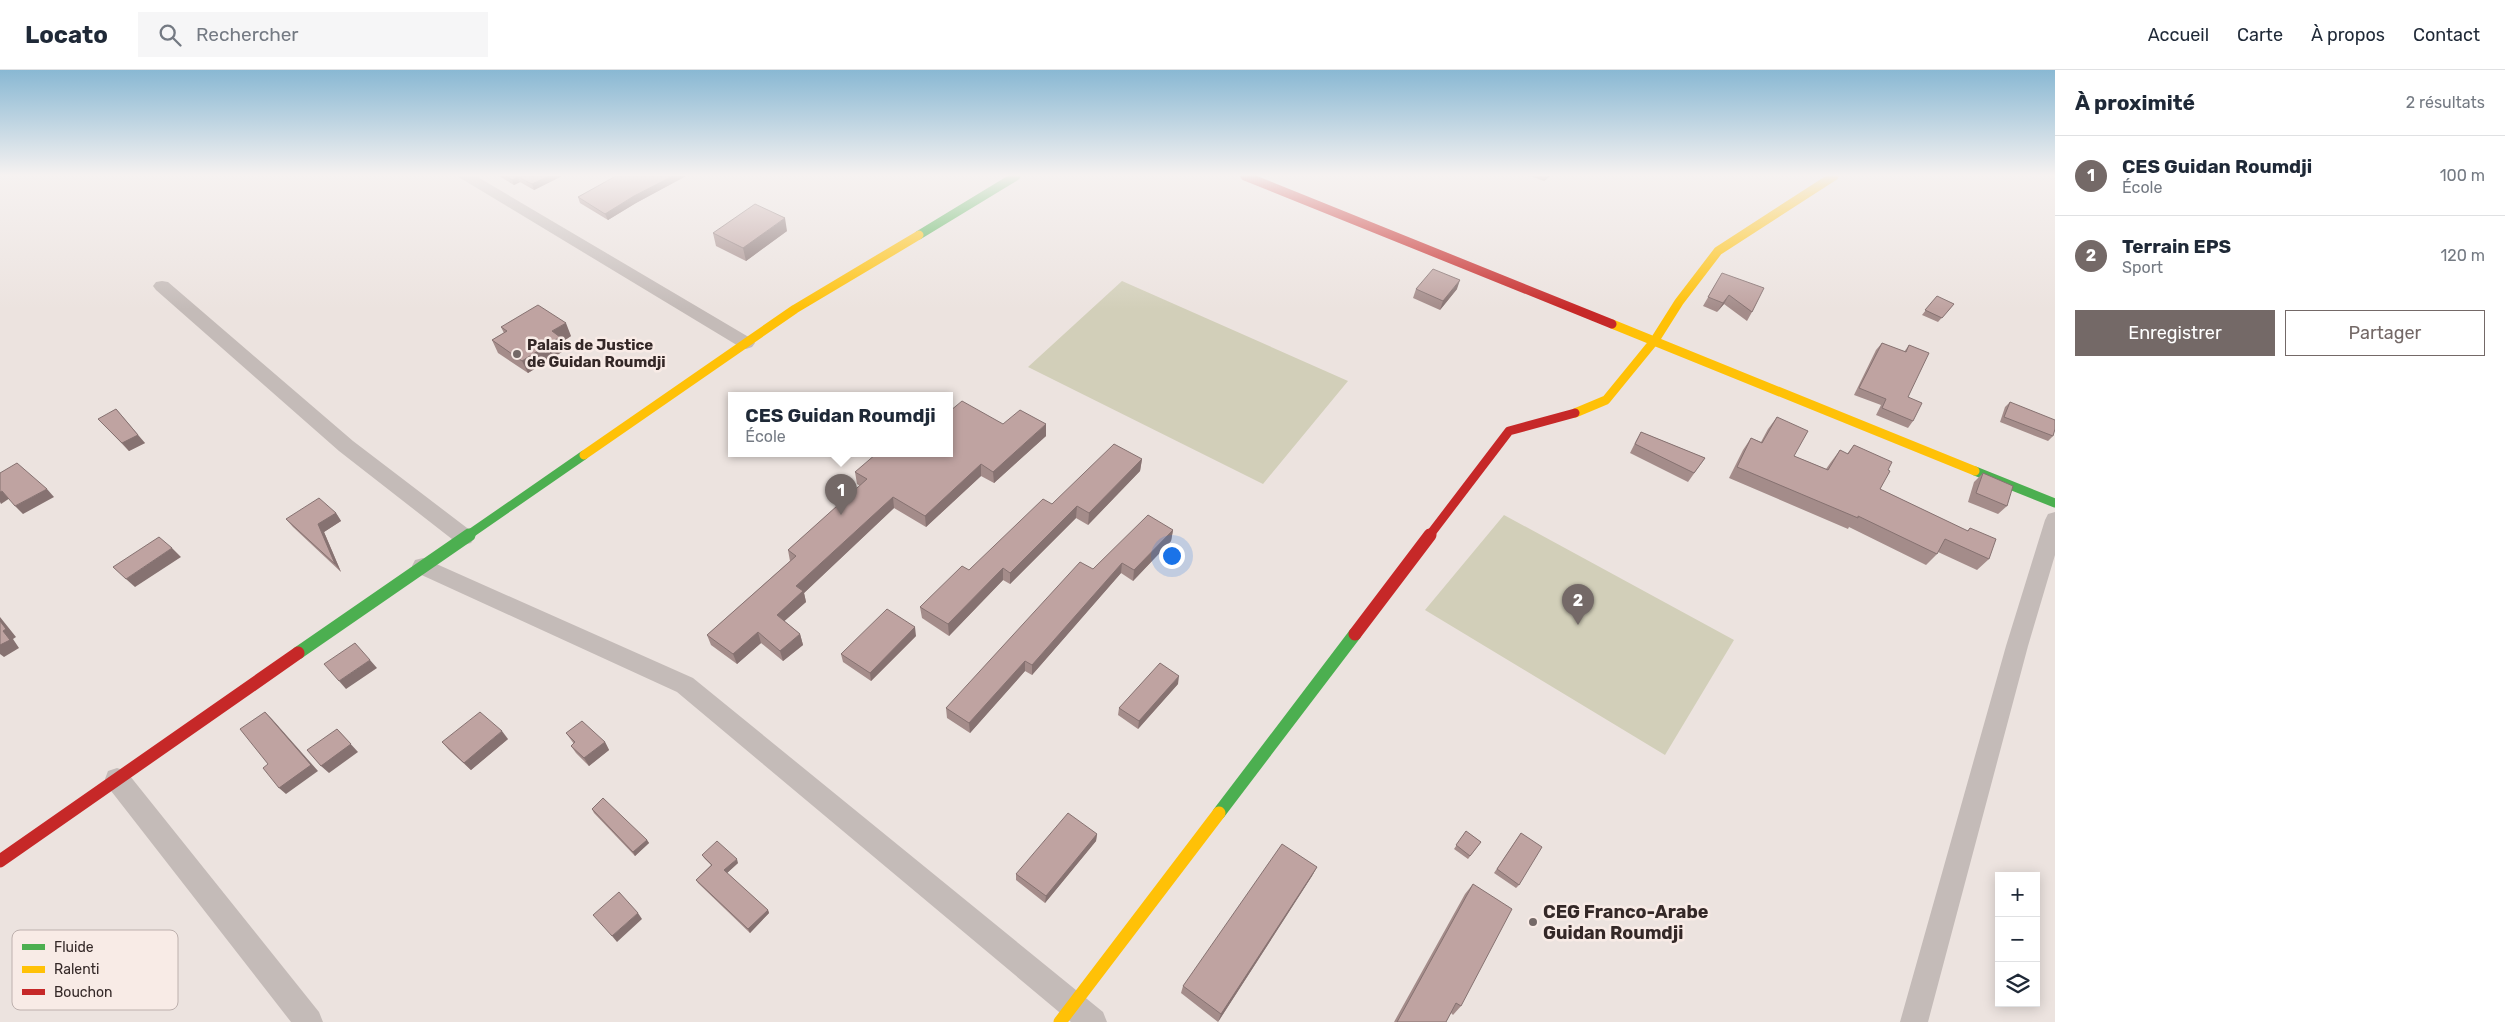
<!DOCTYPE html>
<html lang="fr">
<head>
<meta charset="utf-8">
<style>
	:root { --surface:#fff; --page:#f6f6f7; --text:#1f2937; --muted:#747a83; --line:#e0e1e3; --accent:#746967 }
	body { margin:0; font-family:Rubik,sans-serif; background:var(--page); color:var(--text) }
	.controls { position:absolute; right:15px; bottom:15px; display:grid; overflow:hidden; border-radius:0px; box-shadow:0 2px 12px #0003 }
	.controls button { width:45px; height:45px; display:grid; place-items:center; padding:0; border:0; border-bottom:1px solid var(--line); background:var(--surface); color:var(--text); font:25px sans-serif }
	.you { position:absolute; left:1171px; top:485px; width:18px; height:18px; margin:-12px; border:4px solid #fff; border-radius:50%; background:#1a73e8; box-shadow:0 0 0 8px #1a73e833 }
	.badge { display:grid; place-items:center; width:32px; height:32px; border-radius:50%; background:var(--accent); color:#fff; font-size:16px; font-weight:700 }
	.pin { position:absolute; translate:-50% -41px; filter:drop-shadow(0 1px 2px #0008) }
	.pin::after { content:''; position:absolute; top:26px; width:18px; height:15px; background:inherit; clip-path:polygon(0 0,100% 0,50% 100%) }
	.popup { position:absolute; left:728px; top:322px; width:225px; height:65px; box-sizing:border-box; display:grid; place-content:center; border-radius:0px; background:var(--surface); filter:drop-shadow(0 1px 4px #0005); font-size:16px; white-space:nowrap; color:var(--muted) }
	.popup b { font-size:19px; color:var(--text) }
	.popup::after { content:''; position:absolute; left:50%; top:100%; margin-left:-10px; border:10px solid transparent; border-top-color:var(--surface) }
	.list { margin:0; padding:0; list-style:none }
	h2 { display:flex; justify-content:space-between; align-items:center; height:65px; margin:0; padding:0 20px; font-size:21px }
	h2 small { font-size:16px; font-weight:400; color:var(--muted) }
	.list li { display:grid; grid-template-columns:32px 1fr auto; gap:15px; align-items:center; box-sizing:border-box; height:80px; padding:0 20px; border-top:1px solid var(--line) }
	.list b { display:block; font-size:19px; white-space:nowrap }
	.list p { margin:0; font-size:16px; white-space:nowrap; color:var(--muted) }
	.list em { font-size:16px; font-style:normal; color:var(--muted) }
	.actions { display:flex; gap:10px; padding:15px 20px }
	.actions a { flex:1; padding:11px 0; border:1px solid var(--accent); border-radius:0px; text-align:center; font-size:18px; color:var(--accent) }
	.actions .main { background:var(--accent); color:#fff }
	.icon { flex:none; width:28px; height:28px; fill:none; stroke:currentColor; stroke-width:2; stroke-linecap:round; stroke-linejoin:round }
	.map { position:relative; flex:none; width:2055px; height:952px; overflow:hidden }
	header { display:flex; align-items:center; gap:30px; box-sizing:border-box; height:70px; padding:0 25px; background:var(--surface); border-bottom:1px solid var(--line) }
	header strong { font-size:24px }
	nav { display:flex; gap:28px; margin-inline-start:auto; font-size:18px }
	.search { width:350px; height:45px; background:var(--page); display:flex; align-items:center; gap:12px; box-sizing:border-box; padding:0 18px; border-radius:0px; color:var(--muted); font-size:19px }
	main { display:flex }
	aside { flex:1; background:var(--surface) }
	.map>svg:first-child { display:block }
	.green { fill:#d2cfb9 }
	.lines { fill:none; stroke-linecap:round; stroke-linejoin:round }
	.street { fill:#c4bbb8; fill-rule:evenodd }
	.fast-far1 { stroke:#4caf50; stroke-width:9 }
	.fast { stroke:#4caf50; stroke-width:13 }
	.slow-far1 { stroke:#ffc107; stroke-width:9 }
	.slow { stroke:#ffc107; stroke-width:13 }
	.jam-far1 { stroke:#c62828; stroke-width:9 }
	.jam { stroke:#c62828; stroke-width:13 }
	.wall { fill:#a48c8a }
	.shaded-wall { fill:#867271 }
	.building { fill:#bfa3a1; stroke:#867271 }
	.poi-dot { fill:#746967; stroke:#f8ebe6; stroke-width:2 }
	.labels { text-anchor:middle; stroke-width:5; stroke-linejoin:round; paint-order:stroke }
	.poi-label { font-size:15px; font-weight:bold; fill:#342827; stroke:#f8ebe6; text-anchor:start }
	.near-poi-label { font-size:18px; font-weight:bold; fill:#342827; stroke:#f8ebe6; text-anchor:start }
	.key { fill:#f8ebe6; stroke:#bdb0ad; stroke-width:1 }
	.key-label { font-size:14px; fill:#342827 }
</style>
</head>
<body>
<header>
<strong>Locato</strong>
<div class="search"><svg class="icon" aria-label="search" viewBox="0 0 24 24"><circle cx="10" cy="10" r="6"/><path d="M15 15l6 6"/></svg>Rechercher</div>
<nav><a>Accueil</a><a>Carte</a><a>À propos</a><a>Contact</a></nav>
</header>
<main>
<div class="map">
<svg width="2055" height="952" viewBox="0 0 2055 952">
	<rect width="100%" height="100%" fill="#ece3df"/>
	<path class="green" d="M 1122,211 L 1348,311 L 1263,414 L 1028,297 Z
		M 1504,445 L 1734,570 L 1665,685 L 1425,540 Z"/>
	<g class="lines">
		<path class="street" d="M 457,106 L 476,106 L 752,269 L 755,273 L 752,277 L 746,279 L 740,277 Z
			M 162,211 L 168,212 L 353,371 L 471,461 L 475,467 L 471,473 L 464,475 L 457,473 L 339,381 L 156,220 L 153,216 L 156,212 Z
			M 2055,442 L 2055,485 L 2028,576 L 1928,952 L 1900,952 L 2006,576 L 2045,450 L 2048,444 Z
			M 423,488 L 693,608 L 1103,942 L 1107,952 L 1071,952 L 677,622 L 415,502 L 412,496 L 415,490 Z
			M 117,698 L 126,701 L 319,942 L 323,952 L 291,952 L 108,717 L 105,709 L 108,701 Z"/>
		<path class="fast-far1" d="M 919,165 L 1016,106
			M 1975,401 L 2055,433
			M 467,466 L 584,385"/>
		<path class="fast" d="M 298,583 L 469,465
			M 1219,743 L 1355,564"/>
		<path class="slow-far1" d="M 1612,254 L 1975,401
			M 1575,343 L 1606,330 L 1655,270 L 1679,232 L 1718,181 L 1834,106
			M 584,385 L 795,239 L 919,165"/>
		<path class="slow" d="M 1060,952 L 1219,743"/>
		<path class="jam-far1" d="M 1245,106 L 1612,254
			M 1429,466 L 1509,361 L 1575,343"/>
		<path class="jam" d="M 1355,564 L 1430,465
			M 0,791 L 298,583"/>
	</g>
	<path class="wall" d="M 499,106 L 562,106 L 534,120 L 520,112 L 514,115 Z
		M 616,106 L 686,106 L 636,133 L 608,150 L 580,133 L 578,127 Z
		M 1530,106 L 1550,106 L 1544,111 Z
		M 787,161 L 746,191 L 716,176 L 713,163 Z
		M 1722,203 L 1752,242 L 1747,251 L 1724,234 L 1717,242 L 1703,236 Z
		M 1416,219 L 1457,219 L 1440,240 L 1413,228 Z
		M 1937,226 L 1954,234 L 1938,252 L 1922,245 Z
		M 501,257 L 571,266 L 562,272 L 565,280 L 528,303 L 498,283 L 492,270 L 504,263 Z
		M 1882,273 L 1904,282 L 1909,275 L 1908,327 L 1913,351 L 1908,358 L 1876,345 L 1881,335 L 1854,325 L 1876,280 Z
		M 2010,332 L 2053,366 L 2048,371 L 2000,352 L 2005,337 Z
		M 1777,347 L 1794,386 L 1826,399 L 1831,392 L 1840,380 L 1847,384 L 1854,375 L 1888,400 L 1880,419 L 1967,461 L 1970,458 L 1989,489 L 1977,500 L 1938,482 L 1937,484 L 1926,495 L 1849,457 L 1848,459 L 1729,408 L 1743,380 L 1751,368 L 1761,372 L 1768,359 Z
		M 98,349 L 145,373 L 129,381 Z
		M 1003,354 L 1046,366 L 994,413 L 981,406 L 926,457 L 894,438 L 804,523 L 806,532 L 784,551 L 800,564 L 803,575 L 783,591 L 761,573 L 737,594 L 711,575 L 707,565 L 790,491 L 788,480 L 860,416 L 857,414 L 855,402 Z
		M 1641,362 L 1705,388 L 1688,412 L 1630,383 L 1636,371 Z
		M 1142,389 L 1140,401 L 1088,455 L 1076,448 L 1010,514 L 1003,510 L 949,566 L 922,548 L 920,537 L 969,500 L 1052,434 Z
		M 1983,403 L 2007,436 L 1998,444 L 1968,432 L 1974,412 Z
		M 336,443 L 341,451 L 324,462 L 341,502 L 293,457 L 286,449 Z
		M 1173,460 L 1171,471 L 1133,511 L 1121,503 L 1032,605 L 1025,601 L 970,663 L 947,648 L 946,638 L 1093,499 Z
		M 916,566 L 871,611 L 843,592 L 841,584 Z
		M 1178,614 L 1138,659 L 1118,645 L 1119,638 Z
		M 566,663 L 605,672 L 609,680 L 589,696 L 576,683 L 571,676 L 574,674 Z
		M 508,669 L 471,700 L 449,680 L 442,672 Z
		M 592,739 L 647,770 L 649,773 L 635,786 L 594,743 Z
		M 1466,761 L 1481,772 L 1468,789 L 1454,779 Z
		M 1521,763 L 1519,815 L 1516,818 L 1494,803 Z
		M 1097,764 L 1096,771 L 1045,833 L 1016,810 L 1016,804 Z
		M 702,785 L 738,793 L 727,803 L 768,840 L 769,843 L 750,863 L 698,813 L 696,810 L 711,795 L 704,788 Z
		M 1317,797 L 1312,806 L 1218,952 L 1181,923 L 1183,916 Z
		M 1473,814 L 1461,936 L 1453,945 L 1451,943 L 1446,952 L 1394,952 L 1465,824 Z"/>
	<path class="shaded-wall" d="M 549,106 L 562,106 L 534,120 L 532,114 Z
		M 673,106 L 686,106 L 636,133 L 608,150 L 605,144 L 634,126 Z
		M 1547,106 L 1550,106 L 1544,111 Z
		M 518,107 L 520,112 L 514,115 L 512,110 Z
		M 785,148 L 787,161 L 746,191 L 743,178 Z
		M 1460,210 L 1457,219 L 1440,240 L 1443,231 Z
		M 1729,225 L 1724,234 L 1717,242 L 1723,233 Z
		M 566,253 L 571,266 L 562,272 L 565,280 L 528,303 L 522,291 L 552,261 Z
		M 116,339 L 145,373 L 129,381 L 122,373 Z
		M 1046,354 L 1046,366 L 994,413 L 993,402 Z
		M 1142,389 L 1140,401 L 1088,455 L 1089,443 Z
		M 981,394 L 981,406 L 926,457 L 925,446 Z
		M 47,419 L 54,427 L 23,444 L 15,436 Z
		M 2,421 L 10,428 L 1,434 L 0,432 L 0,422 Z
		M 893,427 L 894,438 L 804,523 L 806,532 L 780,555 L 777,545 L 796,516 Z
		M 1077,436 L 1076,448 L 1010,514 L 1010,503 Z
		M 336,443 L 341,451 L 324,462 L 341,502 L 335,494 L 318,454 Z
		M 1173,460 L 1171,471 L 1133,511 L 1134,500 Z
		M 172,478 L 181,487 L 135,517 L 126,509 Z
		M 1122,493 L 1121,503 L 1032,605 L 1032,595 Z
		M 1003,498 L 1003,510 L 949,566 L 948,554 Z
		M 0,547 L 16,567 L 13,569 L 19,578 L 4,587 L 0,584 L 0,575 L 3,561 L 0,551 Z
		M 915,557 L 916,566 L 871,611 L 870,603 Z
		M 758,562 L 761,573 L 737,594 L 733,584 Z
		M 800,564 L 803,575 L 783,591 L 780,581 Z
		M 370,590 L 377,598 L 346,619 L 339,611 Z
		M 1025,591 L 1025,601 L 970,663 L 969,653 Z
		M 1179,606 L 1178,614 L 1138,659 L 1139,651 Z
		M 265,642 L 272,649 L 318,701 L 286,724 L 279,718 Z
		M 337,659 L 358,682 L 329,703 L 321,696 Z
		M 502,661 L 508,669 L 471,700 L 464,693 Z
		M 605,672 L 609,680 L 589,696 L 584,688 Z
		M 1097,764 L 1096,771 L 1045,833 L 1046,826 Z
		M 647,770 L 649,773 L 635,786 L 633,782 Z
		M 737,789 L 738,793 L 726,804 L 724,800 Z
		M 1317,797 L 1312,806 L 1218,952 L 1221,944 Z
		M 768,840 L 769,843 L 750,863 L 748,859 Z
		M 638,843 L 642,849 L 617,872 L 612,866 Z"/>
	<path class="building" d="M 506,106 L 549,106 L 532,114 L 518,107 L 512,110 Z
		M 616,106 L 673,106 L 634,126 L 605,144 L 578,127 Z
		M 755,134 L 785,148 L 743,178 L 713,163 Z
		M 1433,199 L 1460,210 L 1443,231 L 1416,219 Z
		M 1722,203 L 1764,218 L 1752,242 L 1729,225 L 1723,233 L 1708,227 Z
		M 1937,226 L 1954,234 L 1942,248 L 1925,240 Z
		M 538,235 L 566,253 L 552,261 L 560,267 L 522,291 L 492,270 L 507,261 L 501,257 Z
		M 1882,273 L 1906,282 L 1909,275 L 1929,283 L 1908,327 L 1922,333 L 1913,351 L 1882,338 L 1886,329 L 1859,318 Z
		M 962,331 L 1003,354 L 1020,340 L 1046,354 L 993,402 L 981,394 L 925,446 L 893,427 L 796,516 L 803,521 L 777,545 L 800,564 L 780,581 L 758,562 L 733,584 L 707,565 L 796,486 L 788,480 L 867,409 L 855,402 L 876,384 L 950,384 L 950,341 Z
		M 2010,332 L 2055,350 L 2055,359 L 2053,366 L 2004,347 Z
		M 116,339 L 138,365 L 122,373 L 98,349 Z
		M 1777,347 L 1808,361 L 1794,386 L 1828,400 L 1840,380 L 1848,384 L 1854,375 L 1892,392 L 1888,400 L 1890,401 L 1880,419 L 1968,461 L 1970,458 L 1996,469 L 1989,489 L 1945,469 L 1937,484 L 1858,446 L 1858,448 L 1737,397 L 1751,368 L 1762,373 Z
		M 1641,362 L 1705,388 L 1694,403 L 1635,374 Z
		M 1114,374 L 1142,389 L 1089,443 L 1077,436 L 1010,503 L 1003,498 L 948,554 L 920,537 L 962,496 L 969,500 L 1043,429 L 1052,434 Z
		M 17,393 L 47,419 L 15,436 L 2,421 L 0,422 L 0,403 Z
		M 1983,403 L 2013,416 L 2007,436 L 1976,423 Z
		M 319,428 L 336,443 L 318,454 L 335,494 L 286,449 Z
		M 1148,445 L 1173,460 L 1134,500 L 1122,493 L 1032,595 L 1025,591 L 969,653 L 946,638 L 1080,492 L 1093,499 Z
		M 159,467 L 172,478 L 126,509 L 113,497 Z
		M 887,539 L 915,557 L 870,603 L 841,584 Z
		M 0,551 L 6,559 L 3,561 L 10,570 L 0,575 Z
		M 355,573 L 370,590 L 339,611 L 324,594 Z
		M 1160,593 L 1179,606 L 1139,651 L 1119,638 Z
		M 265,642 L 311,695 L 279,718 L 263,698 L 268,694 L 240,659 Z
		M 480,642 L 502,661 L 464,693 L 442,672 Z
		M 582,651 L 605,672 L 584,688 L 571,676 L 575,672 L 566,663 Z
		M 337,659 L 351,674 L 321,696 L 307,680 Z
		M 603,728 L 647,770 L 633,782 L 592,739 Z
		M 1068,743 L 1097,764 L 1046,826 L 1016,804 Z
		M 1466,761 L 1481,772 L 1470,786 L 1456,775 Z
		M 1521,763 L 1542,777 L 1519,815 L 1497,799 Z
		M 717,771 L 737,789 L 724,800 L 768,840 L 748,859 L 696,810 L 712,795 L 702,785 Z
		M 1282,774 L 1317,797 L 1221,944 L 1183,916 Z
		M 1473,814 L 1512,839 L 1461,936 L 1456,933 L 1446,952 L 1397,952 Z
		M 619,822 L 638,843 L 612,866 L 593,845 Z"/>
	<linearGradient id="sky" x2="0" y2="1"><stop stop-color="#89b8d3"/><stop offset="0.44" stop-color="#f6f2f1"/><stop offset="1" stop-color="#f6f2f1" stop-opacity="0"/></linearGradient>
	<rect width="2055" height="239" fill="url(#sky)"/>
	<g class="poi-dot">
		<circle cx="517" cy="284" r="5"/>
		<circle cx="1533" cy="852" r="5"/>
	</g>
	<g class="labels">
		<g class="poi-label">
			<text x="527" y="280">Palais de Justice<tspan x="527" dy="17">de Guidan Roumdji</tspan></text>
		</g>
		<g class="near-poi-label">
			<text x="1543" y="848">CEG Franco-Arabe<tspan x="1543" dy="21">Guidan Roumdji</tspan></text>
		</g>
	</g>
	<rect x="12" y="860" width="166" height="80" rx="8" class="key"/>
	<rect x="22" y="874" width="23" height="6" fill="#4caf50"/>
	<rect x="22" y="896" width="23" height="7" fill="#ffc107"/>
	<rect x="22" y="919" width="23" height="6" fill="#c62828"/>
	<g class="key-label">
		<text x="54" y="882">Fluide</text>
		<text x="54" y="904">Ralenti</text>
		<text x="54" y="927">Bouchon</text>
	</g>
</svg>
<div class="controls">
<button>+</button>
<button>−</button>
<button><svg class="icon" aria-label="layers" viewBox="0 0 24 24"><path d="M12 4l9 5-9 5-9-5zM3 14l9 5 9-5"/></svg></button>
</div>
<div class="you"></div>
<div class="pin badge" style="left:841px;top:445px">1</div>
<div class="popup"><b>CES Guidan Roumdji</b>École</div>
<div class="pin badge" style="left:1578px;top:555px">2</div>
</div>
<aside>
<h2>À proximité<small>2 résultats</small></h2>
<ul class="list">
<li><span class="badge">1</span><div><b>CES Guidan Roumdji</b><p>École</p></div><em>100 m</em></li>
<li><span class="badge">2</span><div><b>Terrain EPS</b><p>Sport</p></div><em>120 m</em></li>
</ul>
<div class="actions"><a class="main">Enregistrer</a><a>Partager</a></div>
</aside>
</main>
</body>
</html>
